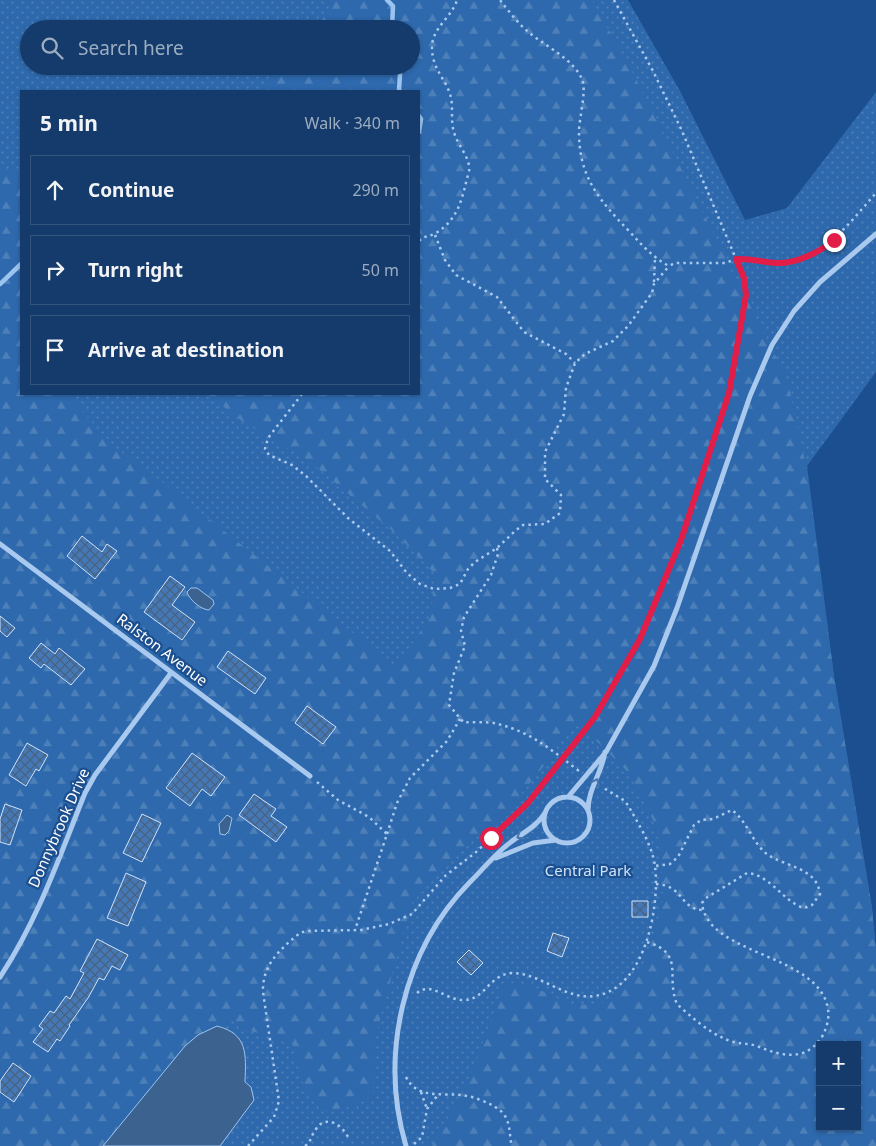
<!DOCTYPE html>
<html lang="en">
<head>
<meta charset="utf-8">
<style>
	:root { --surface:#143b6b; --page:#214673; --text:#f1f3f6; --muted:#9dadc1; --line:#33557e }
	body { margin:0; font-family:"Noto Sans",sans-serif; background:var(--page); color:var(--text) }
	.controls { position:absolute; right:15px; bottom:15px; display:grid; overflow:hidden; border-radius:0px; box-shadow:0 1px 4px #0004 }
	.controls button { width:45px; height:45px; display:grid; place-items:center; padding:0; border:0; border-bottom:1px solid var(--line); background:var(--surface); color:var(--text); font:25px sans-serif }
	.stop { position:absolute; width:15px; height:15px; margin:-11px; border:4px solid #e11d48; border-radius:50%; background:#fff }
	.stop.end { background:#e11d48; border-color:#fff; box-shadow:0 1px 5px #0008 }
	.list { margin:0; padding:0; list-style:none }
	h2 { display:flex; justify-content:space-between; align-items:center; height:65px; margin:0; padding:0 20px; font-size:21px }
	h2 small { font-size:16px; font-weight:400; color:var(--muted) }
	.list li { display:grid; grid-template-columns:32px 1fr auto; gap:15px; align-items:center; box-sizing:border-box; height:70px; margin:0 10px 10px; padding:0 10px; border:1px solid var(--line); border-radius:0px }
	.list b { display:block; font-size:19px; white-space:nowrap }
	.list em { font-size:16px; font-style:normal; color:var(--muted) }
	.icon { flex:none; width:28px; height:28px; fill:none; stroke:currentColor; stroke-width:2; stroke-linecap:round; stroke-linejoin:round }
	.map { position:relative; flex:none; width:876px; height:1146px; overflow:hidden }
	.search { position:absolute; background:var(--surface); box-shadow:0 1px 4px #0004; left:20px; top:20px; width:400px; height:55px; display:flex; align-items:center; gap:12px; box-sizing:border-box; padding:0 18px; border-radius:28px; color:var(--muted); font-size:19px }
	.panel { position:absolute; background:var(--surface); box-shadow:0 1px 4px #0004; left:20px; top:90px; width:400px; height:305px; border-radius:0px }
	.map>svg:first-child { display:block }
	.green { fill:url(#green-dots); fill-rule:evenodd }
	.forest { fill:url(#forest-firs); fill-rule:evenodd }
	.water { fill:#3c6290; stroke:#9cc4f0 }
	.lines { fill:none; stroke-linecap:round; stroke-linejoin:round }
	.stream { stroke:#9cc4f0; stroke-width:4.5 }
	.building { fill:url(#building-cross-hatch); stroke:#cfe3fa }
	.path { stroke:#a9c9ee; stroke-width:2.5; stroke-dasharray:2.5 4; stroke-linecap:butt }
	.street { stroke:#a9c9ee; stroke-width:5 }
	.oneway { stroke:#4674ac }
	.route { stroke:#e11d48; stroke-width:6 }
	.labels { text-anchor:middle; stroke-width:4.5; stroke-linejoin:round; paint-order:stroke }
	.street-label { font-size:15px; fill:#fff; stroke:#1b4f8f }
	.park-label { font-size:15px; fill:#cfe3fa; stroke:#1b4f8f }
</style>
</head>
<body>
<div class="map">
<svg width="876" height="1146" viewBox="0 0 876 1146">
	<defs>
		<pattern id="green-dots" width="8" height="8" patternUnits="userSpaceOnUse" patternTransform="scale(1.25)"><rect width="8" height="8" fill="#2e69ad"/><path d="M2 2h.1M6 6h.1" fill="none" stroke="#4d80b9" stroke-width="1.8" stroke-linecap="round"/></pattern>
		<pattern id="forest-firs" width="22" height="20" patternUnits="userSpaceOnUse" patternTransform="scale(1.25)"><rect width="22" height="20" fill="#2e69ad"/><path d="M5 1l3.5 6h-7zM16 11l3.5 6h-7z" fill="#4d80b9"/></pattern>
		<pattern id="building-cross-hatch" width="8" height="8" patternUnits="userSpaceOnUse" patternTransform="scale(1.25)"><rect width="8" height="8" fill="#4478b7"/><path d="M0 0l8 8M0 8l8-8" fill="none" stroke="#486282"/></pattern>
	</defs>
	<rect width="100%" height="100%" fill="#1b4f8f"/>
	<path class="green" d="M 0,0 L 628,0 L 680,91 L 745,220 L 787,208 L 876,92 L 876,372 L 807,466 L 834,676 L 872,908 L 876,951 L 876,1146 L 36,1146 L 0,385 ZM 29,29 L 411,29 L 411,66 L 29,66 ZM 21,91 L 419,91 L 419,394 L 21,394 ZM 820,1045 L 857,1045 L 857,1127 L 820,1127 Z"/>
	<path class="forest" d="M 324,0 L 592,0 L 634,75 L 788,381 L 806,466 L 834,676 L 872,908 L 876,951 L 876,1146 L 432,1146 L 468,1082 L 503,988 L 513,983 L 534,987 L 569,1004 L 597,1005 L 624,990 L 640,972 L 655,934 L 663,896 L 661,850 L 654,822 L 628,772 L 575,720 L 547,762 L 504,815 L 455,854 L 411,904 L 374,1042 L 373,1095 L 354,1106 L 325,1111 L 301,1080 L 293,1045 L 246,1029 L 233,1019 L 225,1028 C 209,1024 196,1036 185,1046 L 103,1146 L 0,1146 L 0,170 L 21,172 L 21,394 L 68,394 L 110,444 L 162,482 L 396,667 L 431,616 L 435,574 L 395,533 L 308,460 L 246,424 L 207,394 L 419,394 L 419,91 L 258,91 L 280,66 L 411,66 L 411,29 L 314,29 L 333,7 ZM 820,1045 L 857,1045 L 857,1127 L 820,1127 Z"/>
	<path class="water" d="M 191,588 L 197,588 L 213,600 L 214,604 L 209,610 C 202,610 189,600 187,592 Z
		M 227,815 L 232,818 L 229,831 L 225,835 L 220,834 L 219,824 Z
		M 217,1026 C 248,1034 246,1054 245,1082 L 251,1087 L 254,1100 L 220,1146 L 103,1146 L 185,1046 L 198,1035 Z"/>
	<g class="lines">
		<path class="stream" d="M 387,0 L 393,6 L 392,29
			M 398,66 L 400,74 L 399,90 L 400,91
			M 419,116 L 421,119 L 419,132
			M 0,284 L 21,264"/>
	</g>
	<path class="building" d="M 82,536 L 102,552 L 107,544 L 117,551 L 95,579 L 67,556 Z
		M 170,576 L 185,587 L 172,605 L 195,622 L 182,640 L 144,612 Z
		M 0,616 L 15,628 L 7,637 L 0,631 Z
		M 41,643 L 55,654 L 59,648 L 85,669 L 71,685 L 44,664 L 41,668 L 29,658 Z
		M 228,651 L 266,678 L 255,694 L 217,667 Z
		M 307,706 L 336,727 L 323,744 L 295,723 Z
		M 27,743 L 48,755 L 39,771 L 36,769 L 26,786 L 9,775 Z
		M 192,753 L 225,777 L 211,796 L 202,789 L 190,806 L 166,788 Z
		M 254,794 L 276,809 L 271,816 L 287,827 L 276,842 L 239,815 Z
		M 5,804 L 22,810 L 10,845 L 0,842 L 0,819 Z
		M 142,814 L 161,823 L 142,862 L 123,853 Z
		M 126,873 L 146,882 L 128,926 L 107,918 Z
		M 632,901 L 648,901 L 648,917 L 632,917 Z
		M 553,933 L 569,938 L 562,957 L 547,951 Z
		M 97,939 L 128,955 L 120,970 L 112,966 L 104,980 L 99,978 L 88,998 L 69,1025 L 70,1026 L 60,1041 L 57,1039 L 48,1052 L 33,1042 L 43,1029 L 39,1026 L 50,1011 L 54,1013 L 66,996 L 70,999 L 84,973 L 80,971 Z
		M 469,950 L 483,963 L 471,975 L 457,962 Z
		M 13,1063 L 31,1076 L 14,1102 L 0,1092 L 0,1081 Z"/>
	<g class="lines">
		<path class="path" d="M 614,0 L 653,71 L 682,131 L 736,259 C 751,258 764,263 778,263 C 823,261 849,223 876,193
			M 435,235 L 445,260 L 456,275 L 497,297 L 524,332 L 566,354 L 575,363
			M 419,241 C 425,235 429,237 436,233 C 460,218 462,197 469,171 C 471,158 457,145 454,132 C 450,120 454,105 450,94 C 445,78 432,69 432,47 C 432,28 452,17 457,0
			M 654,282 L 655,258
			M 302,394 L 268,438 L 265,449 L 269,455 L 292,465 L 306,476 L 348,518 L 390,551 L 407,573 L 420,584 L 434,589 L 450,588 L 460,584 L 468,569 L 475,562 L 497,548 L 515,531 L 523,525 L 545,524 L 560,513 L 561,495 L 545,479 L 545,452 L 564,414 L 566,388 L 575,363 L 585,354 L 613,341 L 628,326 L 652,293 L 654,284 L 669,266
			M 497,548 L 498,554 L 491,575 L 464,617 L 461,631 L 465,646 L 454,673 L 449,705 L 463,722 C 474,723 488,721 498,724 C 533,733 551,750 579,771
			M 317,782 L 338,800 L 369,817 L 387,834 L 355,930
			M 387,834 L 397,803 L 410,778 L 447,741 L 460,719
			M 656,884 C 685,886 679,909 703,910
			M 647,942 C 686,954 665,976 677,1004 C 692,1018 711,1034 730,1041 C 739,1044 748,1043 757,1046 C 779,1055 802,1062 819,1041 C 825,1034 830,1019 828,1009 C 819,953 707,956 702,903 L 706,898 L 747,873 C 771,875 782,901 804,908 L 812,905 L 820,894 C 817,868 787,867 768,855 C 752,843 748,822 732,810 L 713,819 L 701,820 L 694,825 L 678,857 L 670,864 L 655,866
			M 417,993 C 431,981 446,1000 463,1000 C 485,1001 489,973 514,973 C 541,974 566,1000 594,996 C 645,990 660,907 655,866 C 652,845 639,825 629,807 L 625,801 L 602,787
			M 406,1077 C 417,1099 441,1093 461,1095 C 472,1096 484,1101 494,1106 C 498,1109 503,1112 505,1116 C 511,1126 509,1136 512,1146
			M 421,1092 L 427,1109
			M 414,1144 L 422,1137 L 427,1109 L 437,1096
			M 248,1146 L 274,1117 L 279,1101 L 263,992 C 262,965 280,949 300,933 L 306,931 L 361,930 L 389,924 L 412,914 L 446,875 L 475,853 L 528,803 L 595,717 L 640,639 L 681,541 L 729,393 L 746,295 L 744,279 L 736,259 L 725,263 L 675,263 L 669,266 C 652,257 641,244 629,231 C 599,200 579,177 579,132 C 579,118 587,91 582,79 C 572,57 542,45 525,29 C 516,21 508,10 500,0
			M 305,1146 C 312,1141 311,1135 316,1129 C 326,1114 342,1125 348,1137"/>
		<path class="street" d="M 0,544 L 310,776
			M 568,797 L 606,752 L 654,666 L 677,608 L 750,396 L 772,345 L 794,311 L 820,282 L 876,234
			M544 820a23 23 0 1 1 46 0a23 23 0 1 1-46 0Z
			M 588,810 C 588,789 602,773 605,752
			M 496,858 L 533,843 L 556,840
			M 0,977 C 38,920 60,855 85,793 L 95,775 L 171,673
			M 406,1146 C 379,1055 403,950 470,882 C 482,870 498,851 511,842 C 524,832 536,827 545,813"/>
	</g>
	<defs><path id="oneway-chevron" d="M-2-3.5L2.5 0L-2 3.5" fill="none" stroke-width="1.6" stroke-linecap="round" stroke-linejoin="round" transform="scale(1.25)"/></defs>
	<g class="oneway">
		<use href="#oneway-chevron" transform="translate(596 782) rotate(-64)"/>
		<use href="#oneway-chevron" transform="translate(520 836) rotate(148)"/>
	</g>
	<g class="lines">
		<path class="route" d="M 491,838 L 528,803 L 595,717 L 640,639 L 681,540 L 729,393 L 746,295 L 744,278 L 736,259 C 750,258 762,262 776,263 C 796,264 820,252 834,240"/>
	</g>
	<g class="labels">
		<g class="street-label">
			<text transform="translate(162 650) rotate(37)" y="5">Ralston Avenue</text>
			<text transform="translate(59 828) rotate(-66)" y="5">Donnybrook Drive</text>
		</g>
		<g class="park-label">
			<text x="588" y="876">Central Park</text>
		</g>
	</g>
</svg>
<div class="controls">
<button>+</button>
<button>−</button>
</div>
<div class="stop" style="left:491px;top:838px"></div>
<div class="stop end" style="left:834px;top:240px"></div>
<div class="search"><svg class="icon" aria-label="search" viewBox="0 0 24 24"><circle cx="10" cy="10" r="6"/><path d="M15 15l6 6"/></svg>Search here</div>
<section class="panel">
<h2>5 min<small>Walk · 340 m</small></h2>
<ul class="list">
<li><svg class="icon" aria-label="ahead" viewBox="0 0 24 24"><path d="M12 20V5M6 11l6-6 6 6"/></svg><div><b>Continue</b></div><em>290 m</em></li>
<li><svg class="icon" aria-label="right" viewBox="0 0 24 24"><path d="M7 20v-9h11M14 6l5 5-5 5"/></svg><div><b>Turn right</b></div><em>50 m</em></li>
<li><svg class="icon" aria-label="arrive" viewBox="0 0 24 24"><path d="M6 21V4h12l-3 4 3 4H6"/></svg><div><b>Arrive at destination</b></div></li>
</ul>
</section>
</div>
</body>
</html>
